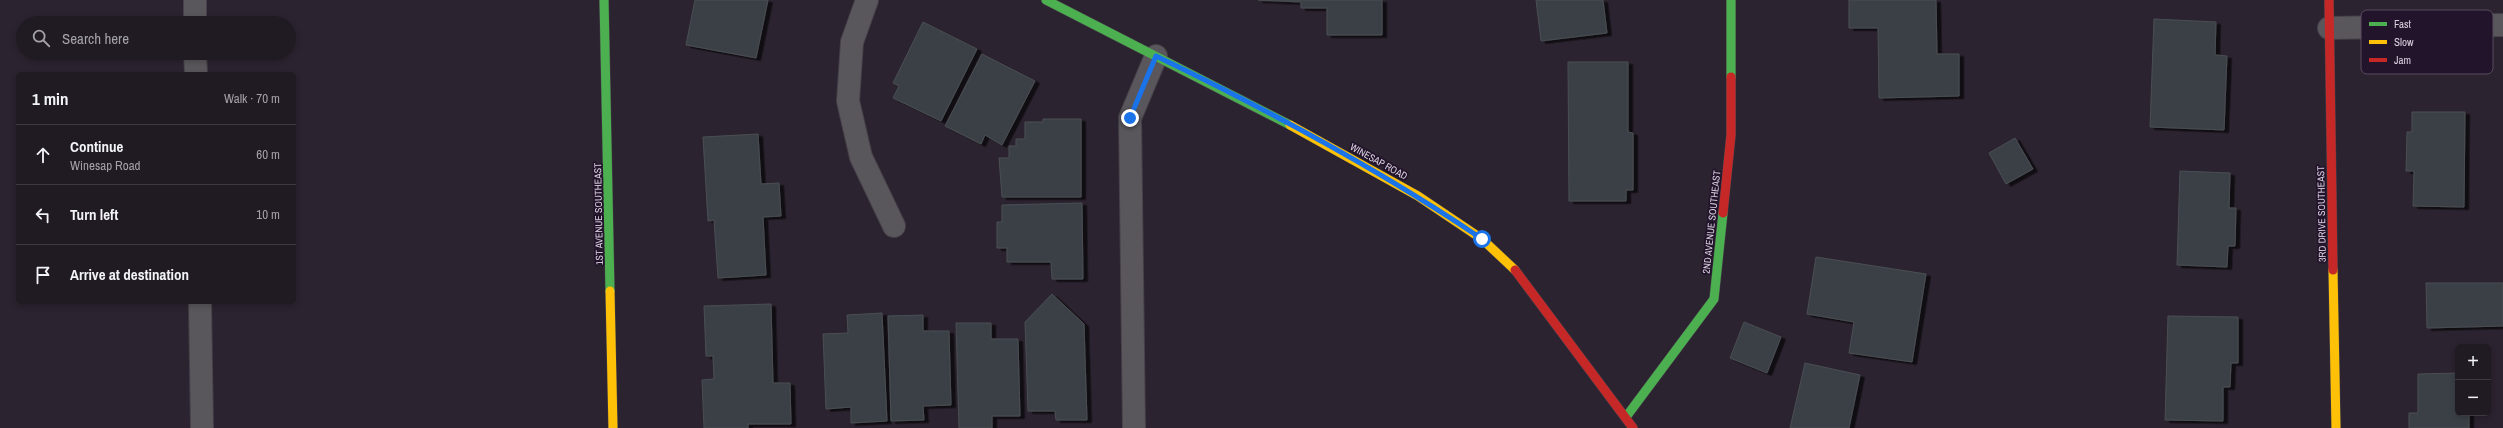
<!DOCTYPE html>
<html lang="en">
<head>
<meta charset="utf-8">
<style>
	:root { --surface:#201a23; --page:#28232b; --text:#f1f3f6; --muted:#a2a1a6; --line:#3d3841 }
	body { margin:0; font-family:"Archivo Narrow",sans-serif; background:var(--page); color:var(--text) }
	.controls { position:absolute; right:12px; bottom:12px; display:grid; overflow:hidden; border-radius:6px; box-shadow:0 2px 6px #0003 }
	.controls button { width:36px; height:36px; display:grid; place-items:center; padding:0; border:0; border-bottom:1px solid var(--line); background:var(--surface); color:var(--text); font:20px sans-serif }
	.stop { position:absolute; width:12px; height:12px; margin:-9px; border:3px solid #1a73e8; border-radius:50%; background:#fff }
	.stop.end { background:#1a73e8; border-color:#fff; box-shadow:0 1px 4px #0008 }
	.list { margin:0; padding:0; list-style:none }
	h2 { display:flex; justify-content:space-between; align-items:center; height:52px; margin:0; padding:0 16px; font-size:17px }
	h2 small { font-size:13px; font-weight:400; color:var(--muted) }
	.list li { display:grid; grid-template-columns:26px 1fr auto; gap:12px; align-items:center; box-sizing:border-box; height:60px; padding:0 16px; border-top:1px solid var(--line) }
	.list b { display:block; font-size:15px; white-space:nowrap }
	.list p { margin:0; font-size:13px; white-space:nowrap; color:var(--muted) }
	.list em { font-size:13px; font-style:normal; color:var(--muted) }
	.icon { flex:none; width:22px; height:22px; fill:none; stroke:currentColor; stroke-width:2; stroke-linecap:round; stroke-linejoin:round }
	.map { position:relative; flex:none; width:2503px; height:428px; overflow:hidden }
	.search { position:absolute; background:var(--surface); box-shadow:0 2px 6px #0003; left:16px; top:16px; width:280px; height:44px; display:flex; align-items:center; gap:10px; box-sizing:border-box; padding:0 14px; border-radius:22px; color:var(--muted); font-size:15px }
	.panel { position:absolute; background:var(--surface); box-shadow:0 2px 6px #0003; left:16px; top:72px; width:280px; height:232px; border-radius:6px }
	.map>svg:first-child { display:block }
	.building { fill:#3b4147; stroke:#4a4e52; filter:url(#shadow) }
	.lines { fill:none; stroke-linecap:round; stroke-linejoin:round }
	.street-casing { stroke:#46404a; stroke-width:24 }
	.fast-casing { stroke:#46404a; stroke-width:10 }
	.slow-casing { stroke:#46404a; stroke-width:10 }
	.jam-casing { stroke:#46404a; stroke-width:10 }
	.street { stroke:#5a575c; stroke-width:22 }
	.fast { stroke:#4caf50; stroke-width:9 }
	.slow { stroke:#ffc107; stroke-width:9 }
	.jam { stroke:#c62828; stroke-width:9 }
	.route { stroke:#1a73e8; stroke-width:5 }
	.labels { text-anchor:middle; stroke-width:3.5; stroke-linejoin:round; paint-order:stroke }
	.street-label { font-size:10px; fill:#dad0e0; stroke:#22142b }
	.key { fill:#22142b; stroke:#594c61; stroke-width:1 }
	.key-label { font-size:11px; fill:#dad0e0 }
</style>
</head>
<body>
<div class="map">
<svg width="2503" height="428" viewBox="0 0 2503 428">
	<defs>
		<filter id="shadow"><feDropShadow dx="4.5" dy="2.5" stdDeviation="0" flood-color="#0009"/></filter>
	</defs>
	<rect width="100%" height="100%" fill="#2b232f"/>
	<path class="building" d="M 695,0 L 768,0 L 756,58 L 686,45 Z
		M 1258,0 L 1382,0 L 1382,35 L 1327,35 L 1327,8 L 1301,8 L 1301,2 Z
		M 1536,0 L 1603,0 L 1607,33 L 1541,41 Z
		M 1849,0 L 1936,0 L 1937,54 L 1959,54 L 1959,96 L 1879,98 L 1878,28 L 1849,28 Z
		M 2154,19 L 2216,22 L 2215,55 L 2227,56 L 2224,130 L 2150,127 Z
		M 923,22 L 977,49 L 941,121 L 893,98 L 899,86 L 893,83 Z
		M 982,54 L 1035,81 L 1002,145 L 985,135 L 981,144 L 945,126 Z
		M 1568,62 L 1628,62 L 1628,132 L 1633,133 L 1633,190 L 1626,190 L 1626,201 L 1569,201 Z
		M 2412,112 L 2465,112 L 2464,207 L 2413,206 L 2414,171 L 2406,171 L 2407,132 L 2412,132 Z
		M 1043,119 L 1081,119 L 1081,197 L 1002,197 L 999,158 L 1009,158 L 1009,146 L 1016,146 L 1016,139 L 1025,139 L 1025,122 L 1043,122 Z
		M 758,134 L 761,184 L 779,183 L 781,216 L 763,217 L 766,275 L 718,278 L 714,220 L 708,221 L 703,137 Z
		M 2015,138 L 2033,169 L 2006,184 L 1989,153 Z
		M 2180,171 L 2230,173 L 2229,208 L 2236,208 L 2235,246 L 2228,246 L 2227,267 L 2177,265 Z
		M 1082,203 L 1083,279 L 1052,279 L 1051,262 L 1007,262 L 1007,248 L 997,248 L 997,222 L 1002,222 L 1002,205 Z
		M 1816,257 L 1926,274 L 1912,362 L 1849,353 L 1854,322 L 1807,314 Z
		M 2426,283 L 2503,283 L 2503,326 L 2427,328 Z
		M 1052,294 L 1084,324 L 1087,420 L 1056,420 L 1055,411 L 1028,411 L 1025,322 Z
		M 771,304 L 773,383 L 790,383 L 791,424 L 748,424 L 748,428 L 704,428 L 702,380 L 714,379 L 713,356 L 706,356 L 704,306 Z
		M 882,313 L 887,421 L 851,423 L 851,407 L 826,409 L 823,334 L 848,333 L 847,315 Z
		M 923,315 L 923,331 L 949,331 L 951,405 L 923,406 L 924,420 L 891,421 L 888,316 Z
		M 2168,316 L 2238,317 L 2238,363 L 2231,363 L 2230,387 L 2223,387 L 2223,421 L 2165,420 Z
		M 1744,322 L 1781,337 L 1767,373 L 1730,358 Z
		M 956,323 L 991,323 L 991,339 L 1018,339 L 1020,416 L 992,416 L 992,428 L 959,428 Z
		M 1805,363 L 1860,375 L 1849,428 L 1790,428 Z
		M 2458,373 L 2458,413 L 2469,413 L 2469,428 L 2409,428 L 2409,413 L 2418,413 L 2418,374 Z"/>
	<g class="lines">
		<defs>
			<path id="street" d="M 195,0 L 195,23
				M 867,0 L 852,42 L 848,101 L 861,157 L 894,226
				M 2329,28 L 2503,25
				M 195,53 L 196,74
				M 200,302 L 202,428
				M 1134,428 L 1130,118 L 1156,56"/>
			<path id="fast" d="M 604,0 L 610,291
				M 1046,0 L 1290,125
				M 1731,0 L 1731,77
				M 1626,417 L 1714,299 L 1723,213"/>
			<path id="slow" d="M 1290,125 L 1418,196 L 1482,239 L 1515,270
				M 2333,270 L 2336,428
				M 610,291 L 613,428"/>
			<path id="jam" d="M 2329,0 L 2333,270
				M 1723,213 L 1731,135 L 1731,77
				M 1515,270 L 1633,428"/>
		</defs>
		<use href="#street" class="street-casing"/>
		<use href="#fast" class="fast-casing"/>
		<use href="#slow" class="slow-casing"/>
		<use href="#jam" class="jam-casing"/>
		<use href="#street" class="street"/>
		<use href="#fast" class="fast"/>
		<use href="#slow" class="slow"/>
		<use href="#jam" class="jam"/>
	</g>
	<g class="lines">
		<path class="route" d="M 1130,118 L 1156,56 C 1268,110 1379,169 1482,239"/>
	</g>
	<g class="labels">
		<g class="street-label">
			<text transform="translate(1379 161) rotate(29)" y="4">WINESAP ROAD</text>
			<text transform="translate(598 214) rotate(-91)" y="4">1ST AVENUE SOUTHEAST</text>
			<text transform="translate(2321 214) rotate(-91)" y="4">3RD DRIVE SOUTHEAST</text>
			<text transform="translate(1711 222) rotate(-84)" y="4">2ND AVENUE SOUTHEAST</text>
		</g>
	</g>
	<rect x="2361" y="10" width="132" height="64" rx="6" class="key"/>
	<rect x="2369" y="22" width="18" height="4" fill="#4caf50"/>
	<rect x="2369" y="40" width="18" height="4" fill="#ffc107"/>
	<rect x="2369" y="58" width="18" height="4" fill="#c62828"/>
	<g class="key-label">
		<text x="2394" y="28">Fast</text>
		<text x="2394" y="46">Slow</text>
		<text x="2394" y="64">Jam</text>
	</g>
</svg>
<div class="controls">
<button>+</button>
<button>−</button>
</div>
<div class="stop" style="left:1482px;top:239px"></div>
<div class="stop end" style="left:1130px;top:118px"></div>
<div class="search"><svg class="icon" aria-label="search" viewBox="0 0 24 24"><circle cx="10" cy="10" r="6"/><path d="M15 15l6 6"/></svg>Search here</div>
<section class="panel">
<h2>1 min<small>Walk · 70 m</small></h2>
<ul class="list">
<li><svg class="icon" aria-label="ahead" viewBox="0 0 24 24"><path d="M12 20V5M6 11l6-6 6 6"/></svg><div><b>Continue</b><p>Winesap Road</p></div><em>60 m</em></li>
<li><svg class="icon" aria-label="left" viewBox="0 0 24 24"><path d="M17 20v-9H6M10 6l-5 5 5 5"/></svg><div><b>Turn left</b></div><em>10 m</em></li>
<li><svg class="icon" aria-label="arrive" viewBox="0 0 24 24"><path d="M6 21V4h12l-3 4 3 4H6"/></svg><div><b>Arrive at destination</b></div></li>
</ul>
</section>
</div>
</body>
</html>
